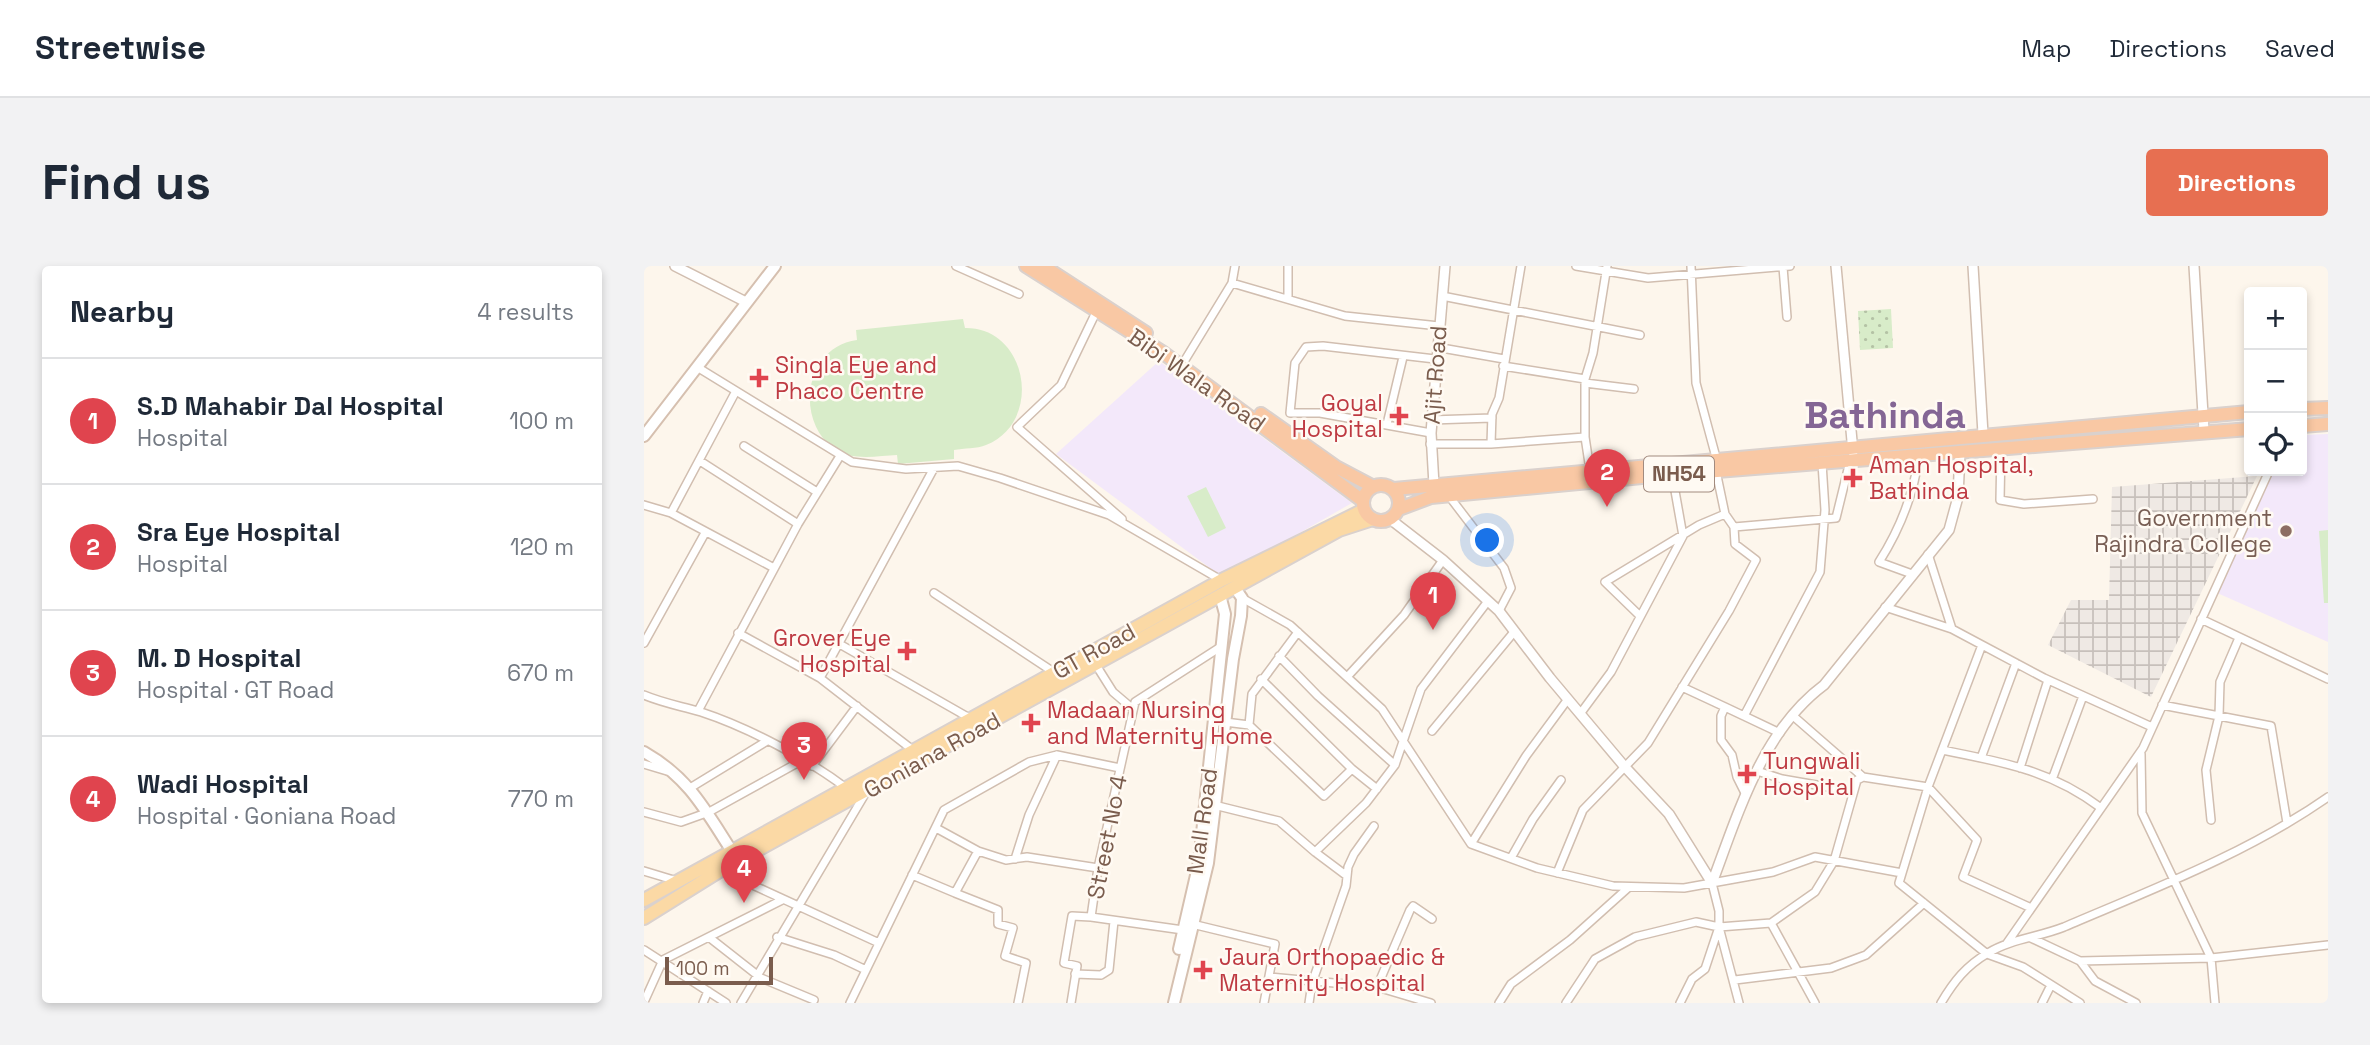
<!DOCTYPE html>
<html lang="en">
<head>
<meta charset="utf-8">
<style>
	:root { --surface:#fff; --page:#f2f2f3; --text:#1f2937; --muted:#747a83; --line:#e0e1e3; --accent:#e76f51 }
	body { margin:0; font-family:"Space Grotesk",sans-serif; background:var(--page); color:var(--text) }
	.controls { position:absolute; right:21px; top:21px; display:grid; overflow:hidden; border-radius:7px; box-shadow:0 4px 10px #0003 }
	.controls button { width:63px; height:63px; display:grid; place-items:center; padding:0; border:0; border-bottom:2px solid var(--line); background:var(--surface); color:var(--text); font:35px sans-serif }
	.scale { position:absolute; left:21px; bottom:18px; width:108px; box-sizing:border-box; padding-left:7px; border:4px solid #7a5c4d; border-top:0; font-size:19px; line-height:24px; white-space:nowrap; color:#7a5c4d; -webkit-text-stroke:5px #fffaf3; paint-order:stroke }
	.you { position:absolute; left:844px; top:275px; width:24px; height:24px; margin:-18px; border:5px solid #fff; border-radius:50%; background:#1a73e8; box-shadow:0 0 0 10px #1a73e833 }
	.badge { display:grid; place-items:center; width:46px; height:46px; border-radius:50%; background:var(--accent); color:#fff; font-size:23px; font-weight:700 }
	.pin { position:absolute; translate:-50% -58px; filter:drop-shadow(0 2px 4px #0008) }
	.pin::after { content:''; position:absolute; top:37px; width:24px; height:21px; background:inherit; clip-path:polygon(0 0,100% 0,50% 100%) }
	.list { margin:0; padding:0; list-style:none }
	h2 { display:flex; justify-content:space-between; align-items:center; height:91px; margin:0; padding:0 28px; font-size:30px }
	h2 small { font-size:23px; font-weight:400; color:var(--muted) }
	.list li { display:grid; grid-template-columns:46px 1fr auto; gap:21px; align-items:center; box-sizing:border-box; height:126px; padding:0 28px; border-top:2px solid var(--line) }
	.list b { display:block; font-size:26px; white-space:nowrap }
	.list p { margin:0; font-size:23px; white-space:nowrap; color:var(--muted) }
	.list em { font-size:23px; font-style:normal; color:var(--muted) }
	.icon { flex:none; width:38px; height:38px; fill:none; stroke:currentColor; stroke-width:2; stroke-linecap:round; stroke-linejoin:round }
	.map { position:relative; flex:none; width:1684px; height:737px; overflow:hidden; border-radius:7px }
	header { display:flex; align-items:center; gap:42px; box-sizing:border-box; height:98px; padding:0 35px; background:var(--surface); border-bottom:2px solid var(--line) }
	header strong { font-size:33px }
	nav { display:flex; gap:38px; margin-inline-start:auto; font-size:24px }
	.intro { display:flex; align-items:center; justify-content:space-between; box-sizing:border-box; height:168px; padding:0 42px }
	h1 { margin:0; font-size:49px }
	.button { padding:18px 32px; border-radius:7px; background:var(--accent); color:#fff; font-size:24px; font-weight:700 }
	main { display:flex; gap:42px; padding:0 42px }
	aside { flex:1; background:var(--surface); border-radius:7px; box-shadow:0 4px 10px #0003 }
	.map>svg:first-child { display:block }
	.industrial { fill:url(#industrial-grid) }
	.education { fill:#f3e8fa }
	.park { fill:url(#park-dots) }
	.garden { fill:#d8ecc9 }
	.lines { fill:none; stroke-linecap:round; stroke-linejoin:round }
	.minor-casing { stroke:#d1beb0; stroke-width:10 }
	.tertiary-casing { stroke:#d1beb0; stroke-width:12 }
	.secondary-casing { stroke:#d6c0b0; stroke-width:14 }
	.primary-casing { stroke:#dad1cd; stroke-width:16 }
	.trunk-casing { stroke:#dad1cd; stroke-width:16 }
	.minor { stroke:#fff; stroke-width:7 }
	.tertiary { stroke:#fff; stroke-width:9 }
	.secondary { stroke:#fff; stroke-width:10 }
	.primary { stroke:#fbd9a5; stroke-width:12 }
	.trunk { stroke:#f9c8a4; stroke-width:12 }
	.health-dot { fill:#e0444e; stroke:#fffaf3; stroke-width:2.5 }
	.education-dot { fill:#8d6e63; stroke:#fffaf3; stroke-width:2.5 }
	.labels { text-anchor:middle; stroke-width:5; stroke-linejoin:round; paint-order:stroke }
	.shield { fill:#fffaf3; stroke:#a28b7f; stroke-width:2 }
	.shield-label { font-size:21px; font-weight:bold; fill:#7a5c4d }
	.health-label { font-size:23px; fill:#be3a42; stroke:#fffaf3; text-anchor:start }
	.street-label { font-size:23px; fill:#7a5c4d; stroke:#fffaf3 }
	.education-label { font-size:23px; fill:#785e54; stroke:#fffaf3; text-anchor:end }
	.town-label { font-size:37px; font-weight:bold; fill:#846695; stroke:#fffaf3 }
</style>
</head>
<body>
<header>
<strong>Streetwise</strong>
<nav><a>Map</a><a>Directions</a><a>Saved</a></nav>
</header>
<div class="intro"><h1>Find us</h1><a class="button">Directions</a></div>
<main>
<aside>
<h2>Nearby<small>4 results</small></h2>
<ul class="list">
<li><span class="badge" style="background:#e0444e">1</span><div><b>S.D Mahabir Dal Hospital</b><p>Hospital</p></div><em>100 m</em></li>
<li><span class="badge" style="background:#e0444e">2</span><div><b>Sra Eye Hospital</b><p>Hospital</p></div><em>120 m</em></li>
<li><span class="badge" style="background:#e0444e">3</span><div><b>M. D Hospital</b><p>Hospital · GT Road</p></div><em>670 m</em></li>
<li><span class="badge" style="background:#e0444e">4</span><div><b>Wadi Hospital</b><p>Hospital · Goniana Road</p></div><em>770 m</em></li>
</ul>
</aside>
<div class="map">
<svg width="1684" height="737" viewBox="0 0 1684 737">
	<defs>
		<pattern id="industrial-grid" width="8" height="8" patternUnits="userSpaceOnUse" patternTransform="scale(1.75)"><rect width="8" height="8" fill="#efe9e4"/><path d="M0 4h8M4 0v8" fill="none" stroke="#c7c0bb"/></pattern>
		<pattern id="park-dots" width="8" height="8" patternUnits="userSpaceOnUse" patternTransform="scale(1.75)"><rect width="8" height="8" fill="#d8ecc9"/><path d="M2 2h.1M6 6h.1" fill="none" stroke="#b4c2a5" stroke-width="1.8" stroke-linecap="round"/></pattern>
	</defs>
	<rect width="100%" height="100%" fill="#fdf6ec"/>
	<path class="industrial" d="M 1613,210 L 1507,431 L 1404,379 L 1427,334 L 1465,334 L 1468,221 Z"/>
	<path class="education" d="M 515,95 L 708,237 L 578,311 L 412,188 Z
		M 1684,168 L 1684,376 L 1571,326 L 1627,205 L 1658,205 L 1658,169 Z"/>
	<path class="park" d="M 1247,43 L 1249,82 L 1216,84 L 1214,45 Z"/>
	<path class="garden" d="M 319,53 L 321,62 C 384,61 400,156 342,179 C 333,183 320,182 310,184 L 310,193 L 254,198 L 253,189 C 234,190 206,195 190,183 C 150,153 161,81 213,74 L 212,64 Z
		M 562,221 L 582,262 L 564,271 L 543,230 Z
		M 1684,264 L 1684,337 L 1680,337 L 1675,265 Z"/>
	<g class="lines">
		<defs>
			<path id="minor" d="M 312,0 L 375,28
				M 644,0 L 644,32
				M 932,0 L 1004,12 L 1146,0
				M 1047,0 L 1052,117 L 1073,195
				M 1139,1 L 1143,51
				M 588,17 L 701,50 L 795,60
				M 798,30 L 996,69
				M 454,42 L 417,119 L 373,161 L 478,253
				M 792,81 L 860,93
				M 541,94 L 588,17 L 591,0
				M 859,100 L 941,113
				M 53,101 L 208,196 L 262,203 L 314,200 L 356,212 L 465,249 L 577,314
				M 941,117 L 990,123
				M 787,154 L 848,152
				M 743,158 L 759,91
				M 787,167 L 676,147 L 646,147 L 651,97 L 662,81 L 679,80 L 791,93
				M 786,178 L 847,178 L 941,171
				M 847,178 L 848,148 L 855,132 L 877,0
				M 100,180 L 173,226
				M 1357,182 L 1356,234 L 1380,238 L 1449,233
				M 56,195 L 154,258
				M 946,204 L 941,171 L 941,113 L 949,87 L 963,0
				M 805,230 L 860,302 L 867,322 L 855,345
				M 0,239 L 27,247 L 92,125
				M 27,247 L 130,302
				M 1090,261 L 1192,252 L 1206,195
				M 1284,288 L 1308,363 L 1400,412 L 1508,461
				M 1268,308 L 1235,296 C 1256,263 1270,228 1275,189
				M 290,327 L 411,407
				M 598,332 L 646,359 L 738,443 L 827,578 L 893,602 L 969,620 L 1040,622 L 1129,606 L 1171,591 L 1258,607
				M 1241,341 L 1308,363
				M 996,350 L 961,316 L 1055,259 L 1081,248
				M 1557,353 L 1684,413
				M 94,367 L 176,412 L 270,485
				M 0,377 L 61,267
				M 1338,379 L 1284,521 L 1255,617 L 1343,688 L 1379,701 L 1436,737
				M 199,380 L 329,454
				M 635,390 L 674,430 L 751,499
				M 452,399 L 469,426 L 489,443
				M 703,411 L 760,349 L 799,294
				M 176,412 L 290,202
				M 617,413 L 708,503 L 733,523
				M 1038,421 L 1081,441
				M 0,429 C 19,437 37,440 57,446 C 103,461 164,493 202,522
				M 1518,439 L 1627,460 L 1643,557
				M 54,445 L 154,258 L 196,190
				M 936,448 L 967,406 L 1039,270 L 1028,208
				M 1148,449 L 1219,511
				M 1100,450 L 1136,467
				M 581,456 L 605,459 L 680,530 L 708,503
				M 605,459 L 608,428 L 654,366
				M 788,465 L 870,366
				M 1298,484 C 1358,496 1407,504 1457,542
				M 1497,488 L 1498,547 L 1567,692 L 1571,737
				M 1337,492 L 1372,397
				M 0,498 L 23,505
				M 168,500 L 213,440
				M 1376,502 L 1404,414
				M 1113,505 L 1138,513 L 1207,525
				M 1409,511 L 1439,430
				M 46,522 L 123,475
				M 1101,527 L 1093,511 L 1088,489 L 1077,474 L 1077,450 L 1081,441 L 1100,450 L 1176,306 L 1181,244 L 1178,197
				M 570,539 L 635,555 L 671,586 L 722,537 L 751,499 L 777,423 L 844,335
				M 0,546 L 37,556 L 65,546 L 157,495
				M 1567,554 L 1562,504 L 1575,450 L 1576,416 L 1595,372
				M 292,562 L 334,585 L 362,594 L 383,591 L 454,602
				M 827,578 L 882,490 L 924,433
				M 671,586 L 703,610
				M 867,592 L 889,553 L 917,514
				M 371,593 L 385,549 L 413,489
				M 0,605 L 33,615
				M 78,605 L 235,677
				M 913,607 L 939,544 L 1004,477 L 1085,345 L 1112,294 L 1091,278 L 1090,261 L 1081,248 L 1072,205
				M 268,609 L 311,627 L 334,585
				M 311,627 L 354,644 L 354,658 L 369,662 L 361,690 L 382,697 L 374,737
				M 447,651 L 539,664
				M 1127,657 L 1171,626 L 1190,595 L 1213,514 L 1219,511 L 1284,521 L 1333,574 L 1319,611 L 1385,641
				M 548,658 L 631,678 L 620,737
				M 1076,665 L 1095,737
				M 133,671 L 190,689 L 222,704
				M 66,672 L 117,712 L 170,734
				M 1387,672 L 1436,695 L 1567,692 L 1684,679
				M 1363,677 L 1499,482 L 1625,205
				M 0,684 L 82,737
				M 1436,695 L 1451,715 L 1492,737
				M 431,708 L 457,709 L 465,704 L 470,655
				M 625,711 L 733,721 L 787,737
				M 1091,714 L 1187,702 L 1222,689 L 1280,637
				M 733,721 L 766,644 L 769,640 L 788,653
				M 0,736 L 19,694 L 138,634
				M 59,737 L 64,725
				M 97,737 L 221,528
				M 206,737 L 300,544 L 385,496 L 413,489 L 476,502
				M 427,737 L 433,700 L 420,697 L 428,650 L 447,651 L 454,602 L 491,436 L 578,380
				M 665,737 L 668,717 L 702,620 L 704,601 L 710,588 L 730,560
				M 855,737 L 867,718 L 926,674 L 985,621
				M 922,737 L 951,693 L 991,671 L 1052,656 L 1075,661 L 1127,657 L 1171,737
				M 1036,737 L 1048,713 L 1061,703 L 1075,661 L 1075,645 L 1068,617
				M 1297,737 C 1310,715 1322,700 1344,687 C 1367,673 1395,671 1420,661 C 1509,623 1604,587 1684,531
				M 1398,737 L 1407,719"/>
			<path id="tertiary" d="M 31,0 L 102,36
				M 1192,0 L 1209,186
				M 1329,0 L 1339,168
				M 1550,0 L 1560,165
				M 790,219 L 787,167 L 801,0
				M 746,253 L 799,294 L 855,345 L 906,412 L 980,500 L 1025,548 L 1068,617
				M 1068,617 C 1094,548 1118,465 1180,419 L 1305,264 L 1314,231 L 1316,186"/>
			<path id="secondary" d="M 0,170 L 131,0
				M 0,486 C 47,513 62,546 91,590
				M 535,683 L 555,596 L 581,348 L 576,329
				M 530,737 L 564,597 L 589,393 L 597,350 L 598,332 L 591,322"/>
			<path id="primary" d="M 0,634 L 578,314 L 720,244
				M 0,652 L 77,604 L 695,264 L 729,253"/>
			<path id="trunk" d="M 382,0 L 518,86 L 719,235
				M 399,0 L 502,67
				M 1658,143 L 1684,142
				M 617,148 L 692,201 L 728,220
				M 1658,160 L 1684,158
				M719 237a18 18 0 1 1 36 0a18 18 0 1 1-36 0Z
				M 750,223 L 1605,146
				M 755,243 L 787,231 L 998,211 L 1605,163"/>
		</defs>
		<use href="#minor" class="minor-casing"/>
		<use href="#tertiary" class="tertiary-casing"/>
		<use href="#secondary" class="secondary-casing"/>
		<use href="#primary" class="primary-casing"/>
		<use href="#trunk" class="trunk-casing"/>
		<use href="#minor" class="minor"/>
		<use href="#tertiary" class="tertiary"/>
		<use href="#secondary" class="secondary"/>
		<use href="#primary" class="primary"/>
		<use href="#trunk" class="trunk"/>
	</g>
	<g class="health-dot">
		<path d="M111.5 101.5h7v7h7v7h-7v7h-7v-7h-7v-7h7z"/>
		<path d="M751.5 139.5h7v7h7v7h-7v7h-7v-7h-7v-7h7z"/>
		<path d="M1205.5 201.5h7v7h7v7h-7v7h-7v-7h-7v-7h7z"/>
		<path d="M259.5 374.5h7v7h7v7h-7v7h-7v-7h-7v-7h7z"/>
		<path d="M383.5 446.5h7v7h7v7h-7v7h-7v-7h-7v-7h7z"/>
		<path d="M1099.5 497.5h7v7h7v7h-7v7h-7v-7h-7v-7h7z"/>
		<path d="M555.5 693.5h7v7h7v7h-7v7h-7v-7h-7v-7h7z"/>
	</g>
	<circle class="education-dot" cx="1642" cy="265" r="7"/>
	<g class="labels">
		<rect class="shield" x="1000" y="190.5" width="70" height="35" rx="5"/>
		<g class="shield-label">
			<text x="1035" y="215">NH54</text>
		</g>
		<g class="health-label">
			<text x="131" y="107">Singla Eye and<tspan x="131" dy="26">Phaco Centre</tspan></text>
			<text x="739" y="145" text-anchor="end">Goyal<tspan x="739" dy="26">Hospital</tspan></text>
			<text x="1225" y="207">Aman Hospital,<tspan x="1225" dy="26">Bathinda</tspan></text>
			<text x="247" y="380" text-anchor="end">Grover Eye<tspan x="247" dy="26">Hospital</tspan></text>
			<text x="403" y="452">Madaan Nursing<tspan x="403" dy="26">and Maternity Home</tspan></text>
			<text x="1119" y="503">Tungwali<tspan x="1119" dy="26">Hospital</tspan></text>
			<text x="575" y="699">Jaura Orthopaedic &amp;<tspan x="575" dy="26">Maternity Hospital</tspan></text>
		</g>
		<g class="street-label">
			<text transform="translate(791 109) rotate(-86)" y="8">Ajit Road</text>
			<text transform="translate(553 114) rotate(35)" y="8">Bibi Wala Road</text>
			<text transform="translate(450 385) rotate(-29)" y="8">GT Road</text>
			<text transform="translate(288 489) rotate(-29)" y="8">Goniana Road</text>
			<text transform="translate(558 555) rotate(-82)" y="8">Mall Road</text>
			<text transform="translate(463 571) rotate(-79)" y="8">Street No 4</text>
		</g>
		<g class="education-label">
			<text x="1628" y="260">Government<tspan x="1628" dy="26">Rajindra College</tspan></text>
		</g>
		<g class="town-label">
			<text x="1241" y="162">Bathinda</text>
		</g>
	</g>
</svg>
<div class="controls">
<button>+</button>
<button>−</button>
<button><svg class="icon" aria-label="locate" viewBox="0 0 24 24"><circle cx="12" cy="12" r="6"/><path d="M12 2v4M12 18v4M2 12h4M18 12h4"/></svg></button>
</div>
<div class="scale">100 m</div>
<div class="you"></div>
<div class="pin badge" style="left:789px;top:364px;background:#e0444e">1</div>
<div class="pin badge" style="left:963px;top:241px;background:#e0444e">2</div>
<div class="pin badge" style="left:160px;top:514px;background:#e0444e">3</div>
<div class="pin badge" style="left:100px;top:637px;background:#e0444e">4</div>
</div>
</main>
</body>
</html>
